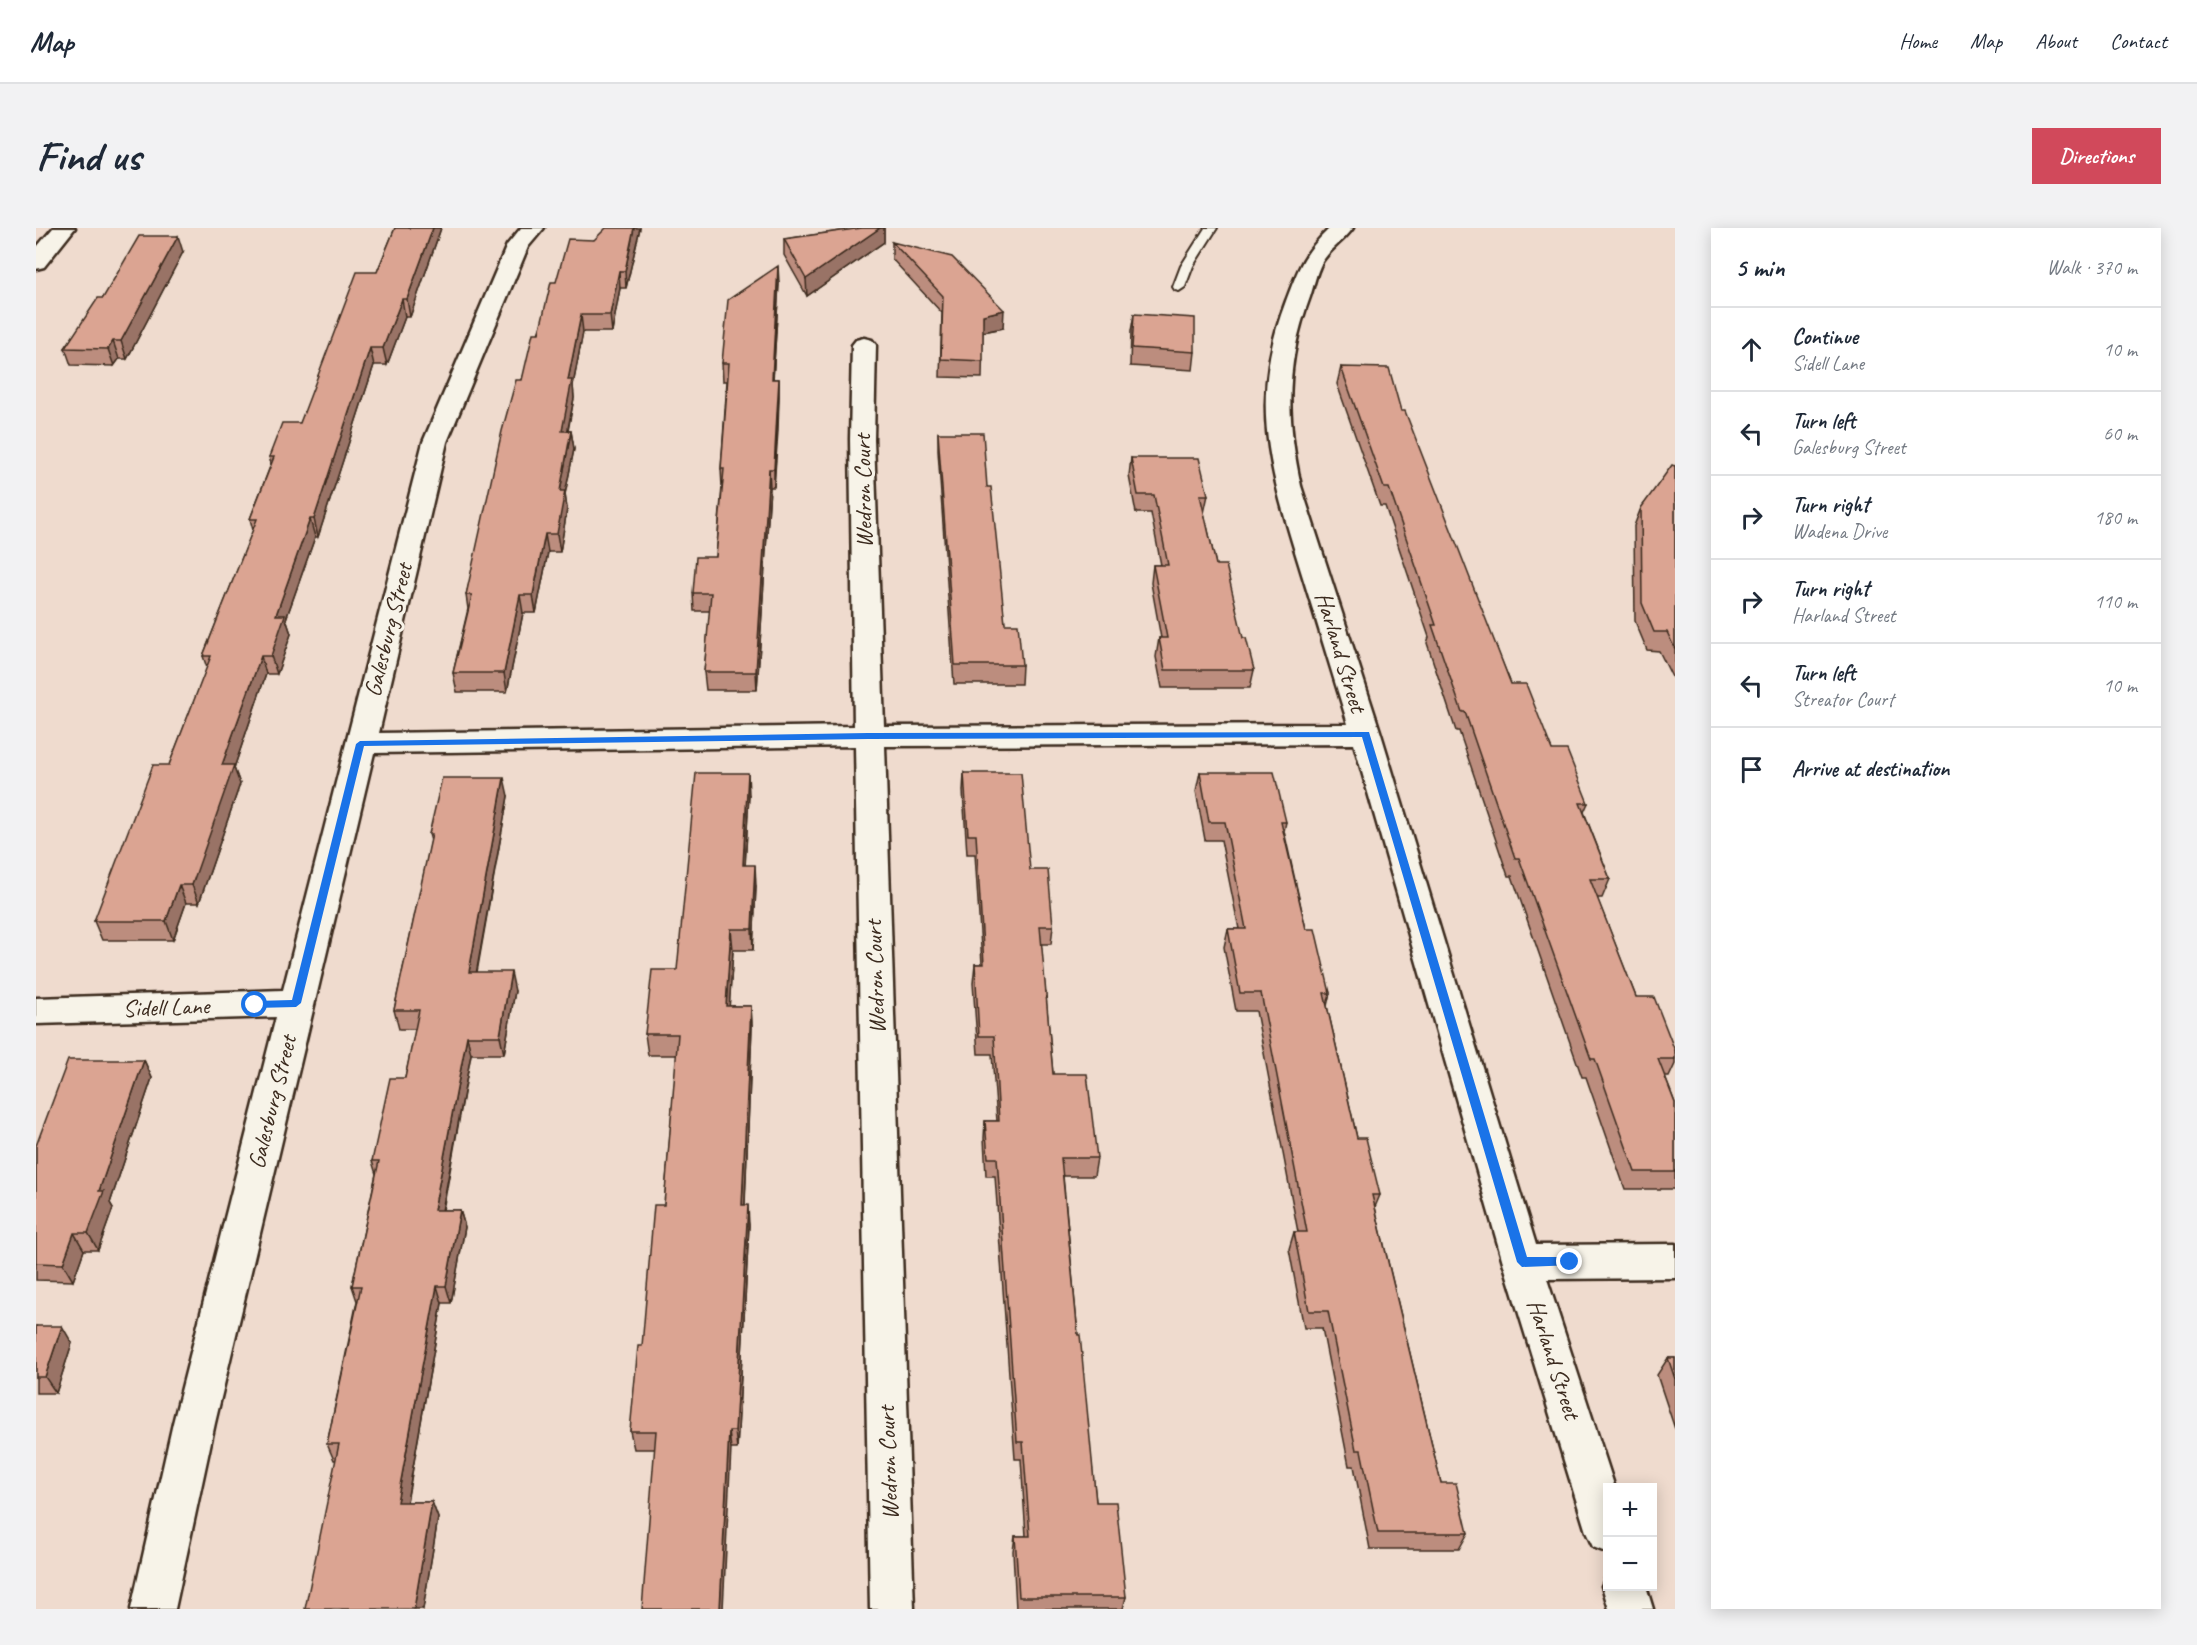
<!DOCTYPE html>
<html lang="en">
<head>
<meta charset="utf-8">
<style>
	:root { --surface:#fff; --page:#f2f2f3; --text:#1f2937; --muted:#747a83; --line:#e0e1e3; --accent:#d1495b }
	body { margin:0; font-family:Caveat,sans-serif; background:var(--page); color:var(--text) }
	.controls { position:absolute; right:18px; bottom:18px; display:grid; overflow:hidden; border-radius:0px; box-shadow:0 3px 15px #0003 }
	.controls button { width:54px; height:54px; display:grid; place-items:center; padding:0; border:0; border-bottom:2px solid var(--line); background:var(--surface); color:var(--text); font:30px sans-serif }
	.stop { position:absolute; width:18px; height:18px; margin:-14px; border:4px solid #1a73e8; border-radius:50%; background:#fff }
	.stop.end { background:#1a73e8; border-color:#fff; box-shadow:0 2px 6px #0008 }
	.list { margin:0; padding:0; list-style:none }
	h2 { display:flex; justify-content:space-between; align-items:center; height:78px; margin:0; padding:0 24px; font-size:26px }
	h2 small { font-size:20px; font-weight:400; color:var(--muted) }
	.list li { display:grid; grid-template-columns:39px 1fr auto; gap:18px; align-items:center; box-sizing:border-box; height:84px; padding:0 24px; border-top:2px solid var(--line) }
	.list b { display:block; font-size:22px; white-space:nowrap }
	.list p { margin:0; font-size:20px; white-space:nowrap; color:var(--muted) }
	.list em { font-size:20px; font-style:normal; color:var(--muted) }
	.icon { flex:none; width:33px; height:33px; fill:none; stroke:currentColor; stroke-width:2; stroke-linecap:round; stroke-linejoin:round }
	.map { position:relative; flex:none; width:1639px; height:1381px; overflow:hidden; border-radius:0px }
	header { display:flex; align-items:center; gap:36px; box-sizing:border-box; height:84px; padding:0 30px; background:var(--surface); border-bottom:2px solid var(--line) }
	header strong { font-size:28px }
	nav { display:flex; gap:33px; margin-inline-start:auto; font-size:21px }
	.intro { display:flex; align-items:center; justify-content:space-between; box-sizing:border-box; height:144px; padding:0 36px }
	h1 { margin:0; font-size:42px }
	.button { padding:15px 27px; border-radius:0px; background:var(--accent); color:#fff; font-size:21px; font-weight:700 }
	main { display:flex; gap:36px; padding:0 36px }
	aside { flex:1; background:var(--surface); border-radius:0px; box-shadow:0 3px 15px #0003 }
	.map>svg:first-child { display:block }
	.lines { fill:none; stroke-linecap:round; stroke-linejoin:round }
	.lane-casing { stroke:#3b2a1e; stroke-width:4 }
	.street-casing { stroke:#3b2a1e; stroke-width:5 }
	.lane { fill:#f7f3e8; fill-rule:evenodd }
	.street { fill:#f7f3e8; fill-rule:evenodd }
	.wall { fill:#bc8d7e; stroke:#3b2a1e; stroke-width:1.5 }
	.shaded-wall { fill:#997366; stroke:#3b2a1e; stroke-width:1.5 }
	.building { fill:#dba492; stroke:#3b2a1e; stroke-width:1.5 }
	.route { fill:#1a73e8 }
	.labels { text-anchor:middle; stroke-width:6; stroke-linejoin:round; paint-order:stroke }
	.street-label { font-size:24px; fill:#3b2a1e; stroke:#f7f3e8 }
</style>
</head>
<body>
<header>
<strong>Map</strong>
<nav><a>Home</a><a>Map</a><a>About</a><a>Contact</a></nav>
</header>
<div class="intro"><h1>Find us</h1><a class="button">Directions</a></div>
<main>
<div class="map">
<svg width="1639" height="1381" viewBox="0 0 1639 1381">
	<rect width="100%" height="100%" fill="#efdbce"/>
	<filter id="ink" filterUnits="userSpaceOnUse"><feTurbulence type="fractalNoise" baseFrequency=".0167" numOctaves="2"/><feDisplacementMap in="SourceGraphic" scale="12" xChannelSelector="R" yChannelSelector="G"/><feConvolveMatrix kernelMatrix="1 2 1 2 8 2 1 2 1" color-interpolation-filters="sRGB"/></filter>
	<g filter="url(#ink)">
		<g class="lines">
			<defs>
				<path id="lane" d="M 1169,0 L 1181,0 L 1157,38 L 1149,59 L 1143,63 L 1139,62 L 1137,59 L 1145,38 Z"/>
				<path id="street" d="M 17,0 L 39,0 L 8,39 L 0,41 L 0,20 Z
					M 485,0 L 508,0 L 492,19 L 411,214 L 343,505 L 818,498 L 814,211 L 816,117 L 820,112 L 828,110 L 836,112 L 840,117 L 838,211 L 848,498 L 1312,496 C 1296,445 1281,394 1265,343 C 1235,245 1211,174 1250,73 C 1263,39 1267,26 1294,0 L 1317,0 C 1308,13 1294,21 1286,34 C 1280,45 1278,57 1274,69 C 1249,136 1250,189 1265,258 L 1345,506 L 1500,1017 L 1639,1016 L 1639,1050 L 1511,1051 L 1579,1260 L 1572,1260 L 1572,1325 L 1557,1319 L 1550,1304 L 1467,1034 L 1318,516 L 849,518 L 878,1381 L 834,1381 L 819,518 L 338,525 L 179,1195 L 139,1381 L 95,1381 L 137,1195 L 240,789 L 0,796 L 0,770 L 247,762 L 387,214 L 471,17 Z
					M 1572,1345 L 1572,1358 L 1610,1358 L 1617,1381 L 1573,1381 L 1566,1358 Z"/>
			</defs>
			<use href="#lane" class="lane-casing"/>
			<use href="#street" class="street-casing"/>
			<use href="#lane" class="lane"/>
			<use href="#street" class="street"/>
		</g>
		<path class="wall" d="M 359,0 L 405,0 L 374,89 L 369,89 L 351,137 L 338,137 L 282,309 L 279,309 L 250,391 L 255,406 L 241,446 L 230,446 L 198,540 L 204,556 L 163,675 L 150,675 L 137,712 L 66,712 L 58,693 L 133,537 L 171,440 L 167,428 L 217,302 L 214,291 L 235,236 L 233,229 L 264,195 L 341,44 Z
			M 604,0 L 590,60 L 584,60 L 576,104 L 547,104 L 537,157 L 538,170 L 532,203 L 535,203 L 538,221 L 529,266 L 531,281 L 524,324 L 512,324 L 500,385 L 487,385 L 471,464 L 421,464 L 417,445 L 432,381 L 430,367 L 486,152 L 520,54 L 558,12 Z
			M 826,0 L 848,0 L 848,14 L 771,68 L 748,27 L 748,11 Z
			M 856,14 L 967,100 L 947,104 L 946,150 L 904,149 L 906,85 L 856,31 Z
			M 147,24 L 91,131 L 83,131 L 78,138 L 35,137 L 29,120 L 67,70 Z
			M 743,55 L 737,151 L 743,151 L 743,169 L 742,203 L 738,259 L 734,259 L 721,462 L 670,462 L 668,444 L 674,383 L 658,383 L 657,365 L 680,329 L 686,259 L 685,241 L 691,153 L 687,153 L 686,135 Z
			M 1098,86 L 1159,124 L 1157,142 L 1094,138 L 1095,103 Z
			M 1305,139 L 1365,183 L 1475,456 L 1516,522 L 1552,575 L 1548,584 L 1574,651 L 1566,670 L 1561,670 L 1600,769 L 1639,823 L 1639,836 L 1633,849 L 1629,849 L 1639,875 L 1639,961 L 1589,961 L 1550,849 L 1546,849 L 1476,648 L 1472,648 L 1423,503 L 1420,503 L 1391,415 L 1393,409 L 1349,278 L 1344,278 L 1301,156 Z
			M 902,205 L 951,259 L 969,396 L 986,437 L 985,456 L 918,456 L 902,223 Z
			M 1095,230 L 1172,267 L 1168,285 L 1180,337 L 1207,410 L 1218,442 L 1214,460 L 1126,460 L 1120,429 L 1123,410 L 1125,410 L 1115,355 L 1117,337 L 1125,337 L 1115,285 L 1100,285 L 1093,248 Z
			M 1639,238 L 1639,455 L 1623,423 L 1611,422 L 1599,393 L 1598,298 L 1605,280 Z
			M 1164,544 L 1250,594 L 1248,603 L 1270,701 L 1294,765 L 1291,778 L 1321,910 L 1344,967 L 1339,979 L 1405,1255 L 1432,1305 L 1423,1321 L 1334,1321 L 1318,1238 L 1313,1238 L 1286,1100 L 1268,1100 L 1253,1021 L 1258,1004 L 1262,1004 L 1220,783 L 1200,783 L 1188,719 L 1192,701 L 1203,701 L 1185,612 L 1169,612 L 1160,563 Z
			M 928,545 L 994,642 L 1017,698 L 1015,716 L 1005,716 L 1017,846 L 1061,930 L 1058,948 L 1027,948 L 1042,1107 L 1060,1274 L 1090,1369 L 1087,1381 L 980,1381 L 977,1323 L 979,1308 L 990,1308 L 985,1231 L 979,1231 L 959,948 L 950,948 L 948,910 L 949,893 L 961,893 L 956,826 L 942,826 L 937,755 L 939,736 L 946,736 L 939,626 L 931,626 L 927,563 Z
			M 713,566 L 709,637 L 720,658 L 717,722 L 697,722 L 693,778 L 715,778 L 716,798 L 709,977 L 713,997 L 701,1221 L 598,1221 L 594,1203 L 628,977 L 641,827 L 612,827 L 609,806 L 641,742 Z
			M 472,568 L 441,744 L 479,763 L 468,826 L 435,826 L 407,982 L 424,982 L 429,999 L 415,1075 L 406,1075 L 371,1274 L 396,1274 L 402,1290 L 387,1381 L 300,1232 L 298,1232 L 291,1216 L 321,1073 L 316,1058 L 340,946 L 336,933 L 369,850 L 380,801 L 363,801 L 358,782 L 395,613 L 393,606 Z
			M 108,832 L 116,850 L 74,975 L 77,980 L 62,1022 L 48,1022 L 37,1053 L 0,1052 L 0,918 Z
			M 0,1098 L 36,1115 L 20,1165 L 0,1165 Z
			M 1632,1130 L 1639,1130 L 1639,1201 L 1621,1147 Z"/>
		<path class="shaded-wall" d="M 397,0 L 405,0 L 374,89 L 371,71 Z
			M 598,0 L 604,0 L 590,60 L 589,43 Z
			M 844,0 L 848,0 L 848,14 L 771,68 L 770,51 Z
			M 142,8 L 147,24 L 91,131 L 85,113 Z
			M 742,38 L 743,55 L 736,169 L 736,151 Z
			M 583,43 L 584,60 L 576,104 L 574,87 Z
			M 366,71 L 369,89 L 351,137 L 347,120 Z
			M 968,82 L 967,100 L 946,104 L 947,87 Z
			M 545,87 L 547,104 L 537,157 L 538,170 L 528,221 L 526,203 L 532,152 Z
			M 77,113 L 83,131 L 78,138 L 72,121 Z
			M 334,120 L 338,137 L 282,309 L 278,291 Z
			M 743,151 L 743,169 L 738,259 L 738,241 Z
			M 535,203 L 538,221 L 529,266 L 531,281 L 524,324 L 521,306 L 524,263 Z
			M 733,241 L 734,259 L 721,462 L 720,444 Z
			M 274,291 L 279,309 L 250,391 L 255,406 L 241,446 L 235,428 L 240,387 Z
			M 509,306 L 512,324 L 500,385 L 497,367 Z
			M 484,367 L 487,385 L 471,464 L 468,445 Z
			M 225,428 L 230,446 L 198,540 L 204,556 L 163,675 L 156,657 L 186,537 Z
			M 712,545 L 713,566 L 708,658 L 707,637 Z
			M 468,550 L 472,568 L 437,763 L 433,744 Z
			M 719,637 L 720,658 L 717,722 L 716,701 Z
			M 143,657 L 150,675 L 137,712 L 130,693 Z
			M 695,701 L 697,722 L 692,798 L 690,778 Z
			M 475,744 L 479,763 L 468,826 L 464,808 Z
			M 715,778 L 716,798 L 708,997 L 706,977 Z
			M 431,808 L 435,826 L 403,999 L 398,982 Z
			M 108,832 L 116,850 L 74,975 L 77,980 L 62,1022 L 52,1005 L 63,963 Z
			M 712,977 L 713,997 L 701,1221 L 699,1203 Z
			M 424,982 L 429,999 L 415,1075 L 410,1058 Z
			M 38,1005 L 48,1022 L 37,1053 L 27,1036 Z
			M 401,1058 L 406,1075 L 368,1290 L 361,1274 Z
			M 26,1098 L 36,1115 L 20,1165 L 9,1149 Z
			M 693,1203 L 695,1221 L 687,1381 L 684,1381 Z
			M 396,1274 L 402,1290 L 387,1381 L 378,1381 Z"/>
		<path class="building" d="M 359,0 L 397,0 L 371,71 L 366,71 L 347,120 L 334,120 L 278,291 L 274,291 L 240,387 L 249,387 L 235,428 L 225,428 L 186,537 L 198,537 L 156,657 L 143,657 L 130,693 L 58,693 L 117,537 L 133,537 L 175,428 L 167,428 L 221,291 L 214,291 L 238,229 L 233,229 L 246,195 L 264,195 L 321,44 L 341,44 Z
			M 570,0 L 598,0 L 589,43 L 583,43 L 574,87 L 545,87 L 532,152 L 536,152 L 526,203 L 535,203 L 524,263 L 529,263 L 521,306 L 509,306 L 497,367 L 484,367 L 468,445 L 417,445 L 436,367 L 430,367 L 466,203 L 480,152 L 486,152 L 497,105 L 503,105 L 515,54 L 520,54 L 532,11 L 558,12 Z
			M 826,0 L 844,0 L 770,51 L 748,11 Z
			M 103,8 L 142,8 L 85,113 L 77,113 L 72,121 L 29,120 L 62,70 L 67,70 Z
			M 856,14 L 916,29 L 968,82 L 947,87 L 947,133 L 905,131 L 907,68 Z
			M 742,38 L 736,151 L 743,151 L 741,185 L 738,241 L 733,241 L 720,444 L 668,444 L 675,365 L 657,365 L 660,329 L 680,329 L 688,241 L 685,241 L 693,135 L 686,135 L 692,72 Z
			M 1098,86 L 1159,90 L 1159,124 L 1096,120 Z
			M 1305,139 L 1353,140 L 1365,183 L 1369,183 L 1475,456 L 1490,456 L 1516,522 L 1531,522 L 1552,575 L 1544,575 L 1574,651 L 1554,651 L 1600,769 L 1618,769 L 1639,823 L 1639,831 L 1622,831 L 1639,875 L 1639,944 L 1599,944 L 1559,831 L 1555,831 L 1483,630 L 1479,630 L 1429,484 L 1426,484 L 1396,397 L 1400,397 L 1353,260 L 1348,260 Z
			M 902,205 L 947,205 L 951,259 L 955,259 L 969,396 L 982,396 L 986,437 L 919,437 Z
			M 1095,230 L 1163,230 L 1172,267 L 1164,267 L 1180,337 L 1190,337 L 1207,410 L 1210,410 L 1218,442 L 1129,442 L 1123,410 L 1131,410 L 1117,337 L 1132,337 L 1118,267 L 1102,267 Z
			M 1636,237 L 1639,238 L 1639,421 L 1631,404 L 1618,404 L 1606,375 L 1605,280 Z
			M 1164,544 L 1238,544 L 1250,594 L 1245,594 L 1270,701 L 1279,701 L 1294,765 L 1288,765 L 1321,910 L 1330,910 L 1344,967 L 1336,967 L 1405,1255 L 1420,1255 L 1432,1305 L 1342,1305 L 1325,1222 L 1320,1222 L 1292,1083 L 1273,1083 L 1258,1004 L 1271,1004 L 1225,765 L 1204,765 L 1192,701 L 1210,701 L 1189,594 L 1173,594 Z
			M 660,545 L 712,545 L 707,637 L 719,637 L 716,701 L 695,701 L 690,778 L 715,778 L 706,977 L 712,977 L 699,1203 L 693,1203 L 684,1381 L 606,1381 L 620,1203 L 594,1203 L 602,1118 L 606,1118 L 618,977 L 628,977 L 642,806 L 609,806 L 616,742 L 641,742 Z
			M 928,545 L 985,545 L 994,642 L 1012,642 L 1017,698 L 1004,698 L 1017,846 L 1051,846 L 1061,930 L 1025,930 L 1042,1107 L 1044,1107 L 1060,1274 L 1080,1274 L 1090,1369 L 983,1369 L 979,1308 L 994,1308 L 987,1214 L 981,1214 L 961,930 L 952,930 L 949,893 L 963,893 L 958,808 L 943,808 L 939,736 L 948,736 L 940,607 L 932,607 Z
			M 406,550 L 468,550 L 433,744 L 475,744 L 464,808 L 431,808 L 398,982 L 424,982 L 410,1058 L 401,1058 L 361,1274 L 396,1274 L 378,1381 L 269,1381 L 303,1216 L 291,1216 L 325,1058 L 316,1058 L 343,933 L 336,933 L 354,850 L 369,850 L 383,782 L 358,782 L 396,606 L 393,606 Z
			M 32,832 L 108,832 L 63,963 L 68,963 L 52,1005 L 38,1005 L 27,1036 L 0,1035 L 0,918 Z
			M 0,1098 L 26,1098 L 9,1149 L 0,1149 Z
			M 1632,1130 L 1639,1130 L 1639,1151 Z"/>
	</g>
	<path class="route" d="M 1333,504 L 1491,1029 L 1534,1029 L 1540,1034 L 1538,1037 L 1486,1039 L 1481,1034 L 1326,509 L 832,511 L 328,518 L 265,775 L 260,779 L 219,780 L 214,777 L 219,773 L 256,772 L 320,516 L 324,513 L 832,505 Z"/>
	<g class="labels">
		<g class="street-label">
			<text transform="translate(827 263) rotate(-91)" y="8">Wedron Court</text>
			<text transform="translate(352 402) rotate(-76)" y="8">Galesburg Street</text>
			<text transform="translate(1305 424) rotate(73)" y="8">Harland Street</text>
			<text transform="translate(839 749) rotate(-92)" y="8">Wedron Court</text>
			<text transform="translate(130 779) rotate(-2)" y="8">Sidell Lane</text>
			<text transform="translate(236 874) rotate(-76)" y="8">Galesburg Street</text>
			<text transform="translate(1518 1131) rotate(72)" y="8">Harland Street</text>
			<text transform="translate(852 1235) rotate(-92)" y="8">Wedron Court</text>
		</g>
	</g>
</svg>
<div class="controls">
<button>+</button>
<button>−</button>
</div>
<div class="stop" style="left:219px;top:777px"></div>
<div class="stop end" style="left:1534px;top:1034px"></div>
</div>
<aside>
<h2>5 min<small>Walk · 370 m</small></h2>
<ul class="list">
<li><svg class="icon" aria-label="ahead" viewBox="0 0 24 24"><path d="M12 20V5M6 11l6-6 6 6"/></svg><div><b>Continue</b><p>Sidell Lane</p></div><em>10 m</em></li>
<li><svg class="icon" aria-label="left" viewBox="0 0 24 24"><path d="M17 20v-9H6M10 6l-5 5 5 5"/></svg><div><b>Turn left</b><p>Galesburg Street</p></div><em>60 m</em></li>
<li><svg class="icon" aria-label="right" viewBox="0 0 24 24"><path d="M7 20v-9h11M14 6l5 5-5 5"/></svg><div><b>Turn right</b><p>Wadena Drive</p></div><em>180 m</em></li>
<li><svg class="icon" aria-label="right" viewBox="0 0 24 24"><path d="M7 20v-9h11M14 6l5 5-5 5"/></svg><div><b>Turn right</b><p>Harland Street</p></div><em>110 m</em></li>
<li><svg class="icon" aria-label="left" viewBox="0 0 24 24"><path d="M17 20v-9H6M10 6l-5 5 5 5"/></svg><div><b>Turn left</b><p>Streator Court</p></div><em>10 m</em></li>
<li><svg class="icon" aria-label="arrive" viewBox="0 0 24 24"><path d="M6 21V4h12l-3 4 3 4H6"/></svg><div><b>Arrive at destination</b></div></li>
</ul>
</aside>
</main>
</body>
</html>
